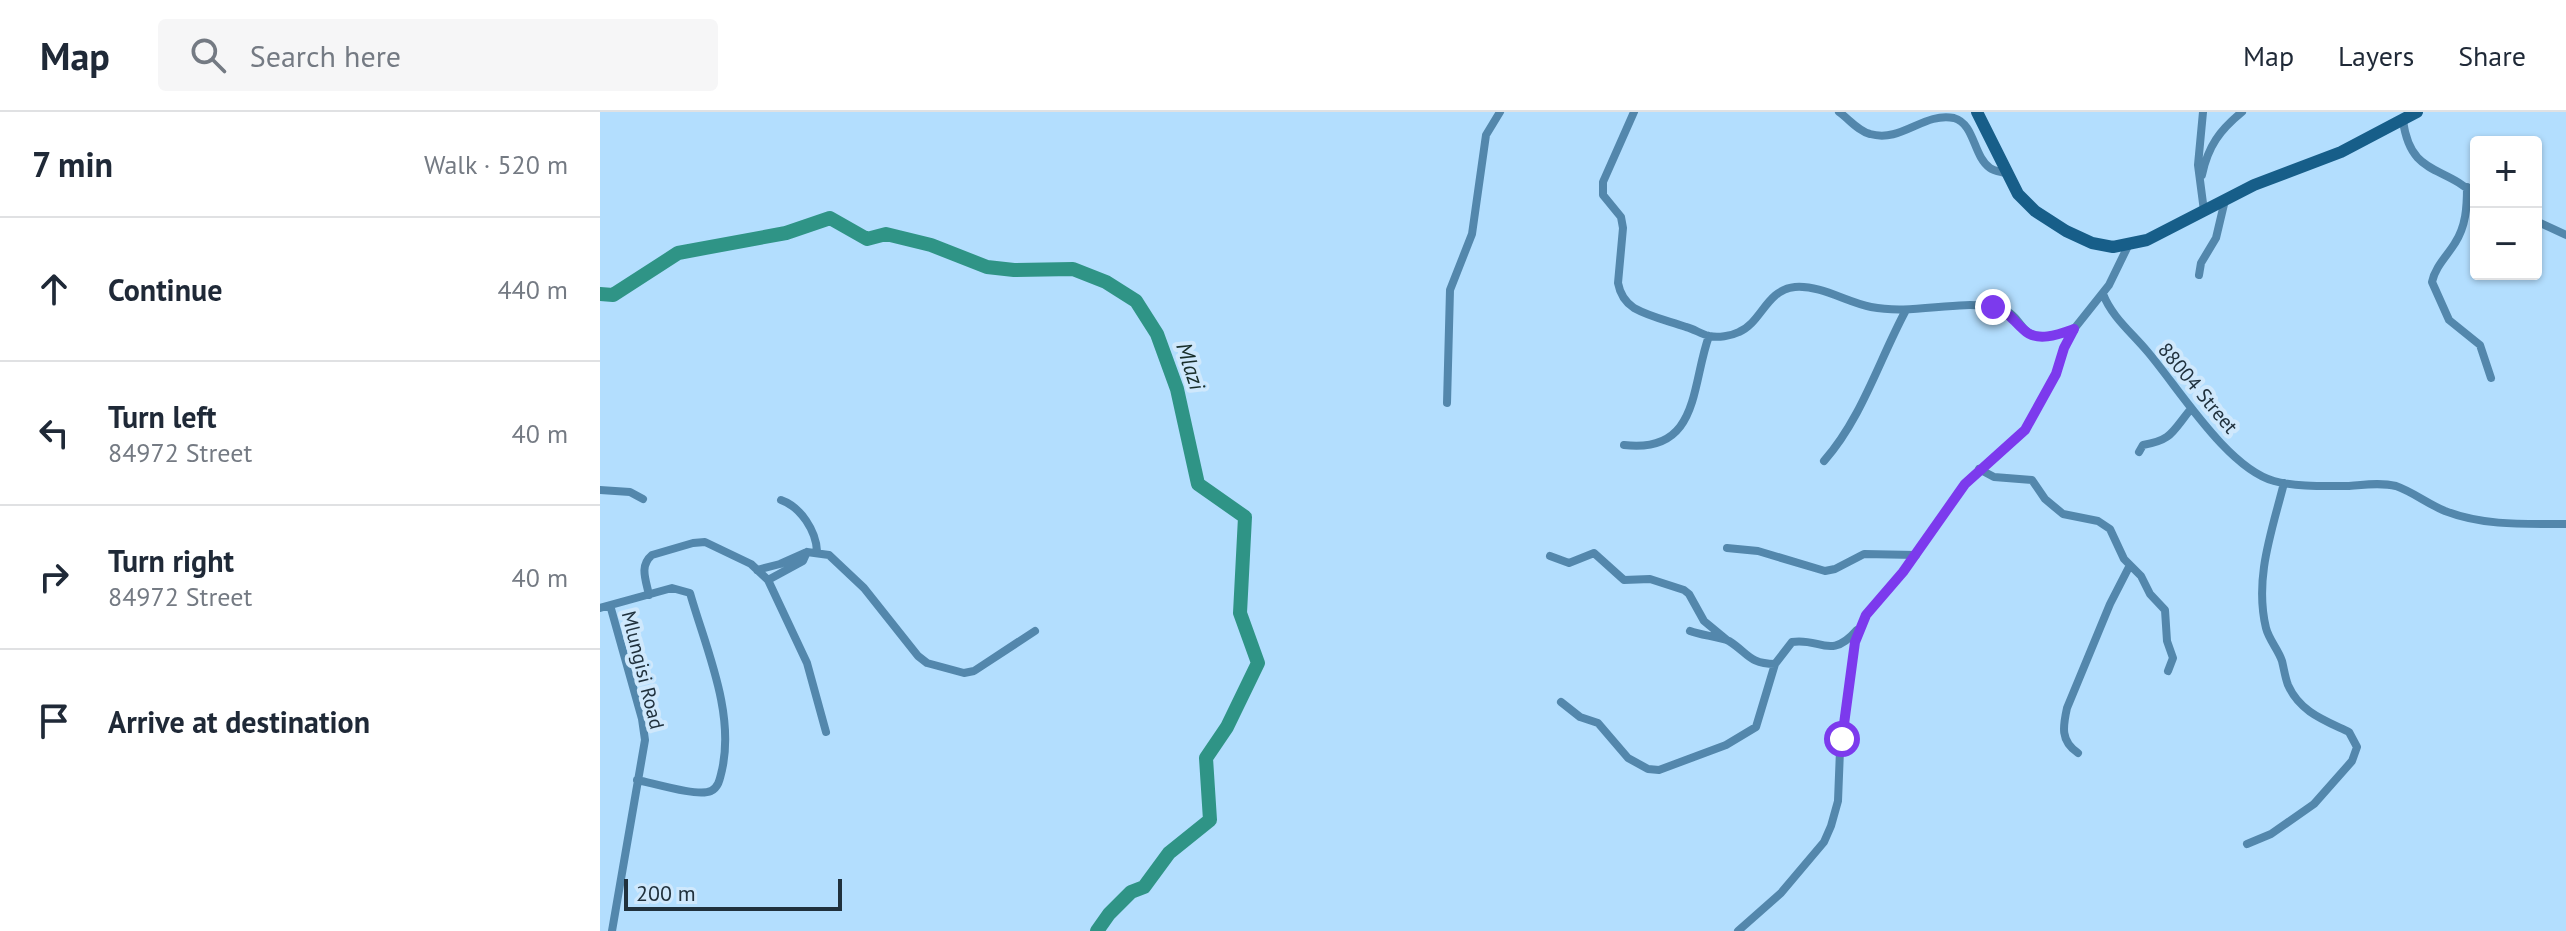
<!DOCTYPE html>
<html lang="en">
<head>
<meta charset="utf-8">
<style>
	:root { --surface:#fff; --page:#f6f6f7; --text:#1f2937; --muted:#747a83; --line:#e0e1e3 }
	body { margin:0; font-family:"PT Sans",sans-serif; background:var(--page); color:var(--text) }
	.controls { position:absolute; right:24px; top:24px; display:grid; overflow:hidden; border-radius:8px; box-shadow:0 2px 6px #0004 }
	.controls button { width:72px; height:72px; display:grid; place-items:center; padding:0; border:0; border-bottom:2px solid var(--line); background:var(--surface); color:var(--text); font:40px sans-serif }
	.scale { position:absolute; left:24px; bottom:20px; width:218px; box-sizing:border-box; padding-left:8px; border:4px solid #20313d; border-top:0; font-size:22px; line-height:28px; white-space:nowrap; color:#20313d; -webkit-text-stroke:6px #cfe8fc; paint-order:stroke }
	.stop { position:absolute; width:24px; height:24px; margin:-18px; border:6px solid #7c3aed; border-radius:50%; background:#fff }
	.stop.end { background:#7c3aed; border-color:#fff; box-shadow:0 2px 8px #0008 }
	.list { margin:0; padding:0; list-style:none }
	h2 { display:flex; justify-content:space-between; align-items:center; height:104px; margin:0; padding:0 32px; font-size:34px }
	h2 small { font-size:26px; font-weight:400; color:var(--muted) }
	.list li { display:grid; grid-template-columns:52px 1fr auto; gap:24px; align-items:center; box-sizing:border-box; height:144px; padding:0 32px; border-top:2px solid var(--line) }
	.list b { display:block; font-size:30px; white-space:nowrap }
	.list p { margin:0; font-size:26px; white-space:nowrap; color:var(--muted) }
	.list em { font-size:26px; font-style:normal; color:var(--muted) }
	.icon { flex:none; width:44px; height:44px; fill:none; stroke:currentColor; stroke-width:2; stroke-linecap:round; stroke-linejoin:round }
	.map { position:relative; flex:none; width:1966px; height:819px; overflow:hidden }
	header { display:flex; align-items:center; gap:48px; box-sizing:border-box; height:112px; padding:0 40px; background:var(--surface); border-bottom:2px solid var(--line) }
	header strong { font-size:38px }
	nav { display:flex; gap:44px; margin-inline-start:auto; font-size:28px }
	.search { width:560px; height:72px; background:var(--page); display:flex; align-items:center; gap:20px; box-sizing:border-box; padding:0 28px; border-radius:8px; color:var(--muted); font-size:30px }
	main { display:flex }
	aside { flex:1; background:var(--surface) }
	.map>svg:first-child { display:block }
</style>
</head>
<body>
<header>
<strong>Map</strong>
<div class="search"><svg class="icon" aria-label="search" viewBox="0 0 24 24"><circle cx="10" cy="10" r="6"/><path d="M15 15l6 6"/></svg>Search here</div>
<nav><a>Map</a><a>Layers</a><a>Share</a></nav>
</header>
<main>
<aside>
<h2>7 min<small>Walk · 520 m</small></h2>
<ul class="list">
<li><svg class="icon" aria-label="ahead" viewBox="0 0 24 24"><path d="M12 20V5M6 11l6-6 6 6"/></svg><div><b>Continue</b></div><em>440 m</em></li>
<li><svg class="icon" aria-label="left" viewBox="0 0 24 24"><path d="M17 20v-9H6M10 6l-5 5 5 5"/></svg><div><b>Turn left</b><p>84972 Street</p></div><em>40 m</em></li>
<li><svg class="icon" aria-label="right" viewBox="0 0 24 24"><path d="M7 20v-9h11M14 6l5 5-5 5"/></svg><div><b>Turn right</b><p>84972 Street</p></div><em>40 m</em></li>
<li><svg class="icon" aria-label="arrive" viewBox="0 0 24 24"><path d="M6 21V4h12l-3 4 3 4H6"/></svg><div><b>Arrive at destination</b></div></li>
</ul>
</aside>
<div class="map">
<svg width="1966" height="819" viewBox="0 0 1966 819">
	<rect width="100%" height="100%" fill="#b3defe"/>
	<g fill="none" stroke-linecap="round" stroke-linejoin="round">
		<path stroke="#2f9486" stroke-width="14" d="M0,182L13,183L78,141L186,121L230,106L267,127L286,122L331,133L387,155L414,158L473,157L506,170L536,189L557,222L577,277L598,372L645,405L640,501L658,551L627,615L606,646L610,708L569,741L544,775L531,780L509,802L497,819"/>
		<path stroke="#5387ac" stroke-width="8" d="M1034,0L1003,70V83L1021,105L1023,116L1018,171C1020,182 1025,190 1034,196C1050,205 1069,209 1086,215C1094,217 1101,222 1109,224C1118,226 1131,224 1139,220C1162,210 1166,178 1195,175C1221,173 1246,190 1271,195C1313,203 1355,188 1394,195C1432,201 1409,239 1474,218
			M1239,0C1249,7 1258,19 1270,22C1302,31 1323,0 1354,6C1375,12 1373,44 1390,56C1394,59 1402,60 1408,62
			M1603,0L1598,53L1604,99
			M1803,9C1811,65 1843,52 1876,84
			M1602,63C1608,34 1620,18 1642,0
			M1867,75C1867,95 1866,114 1855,131C1847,144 1835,155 1832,170L1849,208L1880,233L1891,266
			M1936,109L1966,123
			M1599,163L1601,151L1616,126L1625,88
			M1503,182C1512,205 1531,220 1547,239C1578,275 1627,356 1674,369C1696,375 1724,374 1747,374C1763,373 1780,370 1796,374C1813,380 1828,392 1845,399C1884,414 1925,412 1966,412
			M847,291L850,178L872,122L886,23L900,0
			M1024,333C1100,342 1091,273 1109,224
			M1539,340L1543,333C1572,328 1572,320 1590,298
			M1224,349C1262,306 1279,248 1306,198
			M1379,357L1394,365L1432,368L1445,387L1463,402L1498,409L1510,417L1524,447L1541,464L1550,482L1565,498L1567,529L1573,546L1568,559
			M0,378L30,380L43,387
			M181,388C201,395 216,419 217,439
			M1127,436L1158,439L1225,459L1235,457L1264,442L1316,443
			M950,444L969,451L994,441L1024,468L1050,467L1084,478L1089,482L1104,509L1127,528
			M157,458L180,452L207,440L229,443L264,476L318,544L327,551L364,561L374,559L435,519
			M168,468L203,449L207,440
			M49,483C46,468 39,454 52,443L93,431L105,430L151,452L168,468L207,551L226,620
			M10,493L42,607L45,628L12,819
			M0,496L72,476L90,481C106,537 135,600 122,658C120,666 119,675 111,679C97,685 53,671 37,668
			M1090,519C1100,523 1120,525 1129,529C1148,541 1149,552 1175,552L1192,530C1220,525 1230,549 1257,518
			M961,590L980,605L998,611L1028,646L1048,657L1059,658L1126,633L1156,615L1175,552
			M1478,641C1460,629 1463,614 1467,596L1510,492L1530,453
			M1647,732L1671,722L1714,692L1752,649L1757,635L1749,620C1724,608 1700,600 1688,573C1685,565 1684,557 1682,549C1678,537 1669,528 1666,516C1654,466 1672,419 1684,371
			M1138,819L1181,781L1224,730L1231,714L1238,689L1240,638L1255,530L1266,503L1303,460L1365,372L1425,318L1456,262L1464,236L1474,217L1509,173L1528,134"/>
		<path stroke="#175e89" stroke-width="12" d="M1377,0L1418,82L1435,99L1466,119L1492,131L1513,135L1547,128L1654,73L1741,40L1817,0"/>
	</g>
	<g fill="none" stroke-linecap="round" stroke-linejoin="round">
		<path stroke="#7c3aed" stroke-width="10" d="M1242,627L1255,530L1266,503L1303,460L1365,372L1425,318L1456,262L1464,236L1474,217C1460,222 1437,231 1424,218C1411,207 1411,201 1393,195"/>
	</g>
	<g text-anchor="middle" stroke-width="8" stroke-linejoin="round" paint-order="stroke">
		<g font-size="20" fill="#20313d" stroke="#cfe8fc">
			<text transform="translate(1598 276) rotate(50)" y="7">88004 Street</text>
			<text transform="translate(43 558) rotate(76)" y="7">Mlungisi Road</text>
		</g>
		<g font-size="22" font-style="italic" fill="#182e2a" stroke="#cfe8fc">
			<text transform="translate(591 254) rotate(72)" y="8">Mlazi</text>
		</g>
	</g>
</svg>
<div class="controls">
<button>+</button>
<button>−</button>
</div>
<div class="scale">200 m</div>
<div class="stop" style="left:1242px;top:627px"></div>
<div class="stop end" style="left:1393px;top:195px"></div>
</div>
</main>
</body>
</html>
